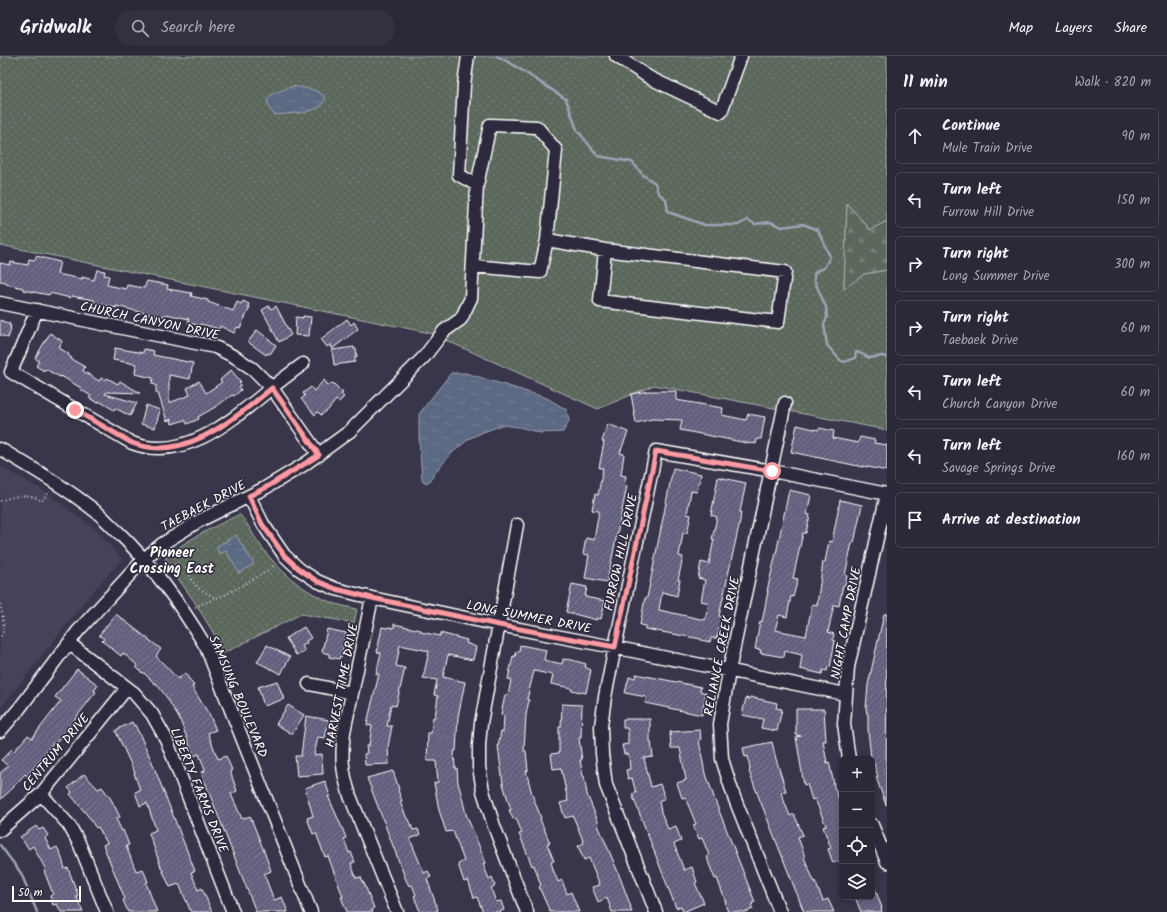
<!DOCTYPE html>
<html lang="en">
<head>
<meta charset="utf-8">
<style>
	:root { --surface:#2b2838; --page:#333040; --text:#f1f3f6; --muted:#a6a6ae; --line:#474453 }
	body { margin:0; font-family:Kalam,sans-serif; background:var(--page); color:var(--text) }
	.controls { position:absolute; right:12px; bottom:12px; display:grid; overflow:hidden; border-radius:6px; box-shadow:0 2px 6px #0003 }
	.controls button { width:36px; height:36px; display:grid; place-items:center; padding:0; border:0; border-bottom:1px solid var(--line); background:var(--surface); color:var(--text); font:20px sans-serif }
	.scale { position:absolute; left:12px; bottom:10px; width:69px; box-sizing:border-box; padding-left:4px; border:2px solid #fff; border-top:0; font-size:11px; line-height:14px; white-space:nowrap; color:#fff; -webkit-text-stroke:3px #2f2a3d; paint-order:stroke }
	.stop { position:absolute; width:12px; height:12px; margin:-9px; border:3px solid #ff9aa2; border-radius:50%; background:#fff }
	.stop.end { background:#ff9aa2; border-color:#fff; box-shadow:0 1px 4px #0008 }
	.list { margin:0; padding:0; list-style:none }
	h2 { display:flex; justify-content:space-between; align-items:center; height:52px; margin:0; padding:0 16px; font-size:17px }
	h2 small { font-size:13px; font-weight:400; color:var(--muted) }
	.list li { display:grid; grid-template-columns:26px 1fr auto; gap:12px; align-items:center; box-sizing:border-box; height:56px; margin:0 8px 8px; padding:0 8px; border:1px solid var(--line); border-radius:6px }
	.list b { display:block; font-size:15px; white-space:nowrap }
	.list p { margin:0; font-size:13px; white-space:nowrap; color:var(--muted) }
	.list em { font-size:13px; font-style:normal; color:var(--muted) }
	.icon { flex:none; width:22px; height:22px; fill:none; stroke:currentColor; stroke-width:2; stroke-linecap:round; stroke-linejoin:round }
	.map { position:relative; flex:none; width:887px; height:856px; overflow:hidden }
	header { display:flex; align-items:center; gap:24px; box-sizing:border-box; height:56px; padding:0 20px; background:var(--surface); border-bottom:1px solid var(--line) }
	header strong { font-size:19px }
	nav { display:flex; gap:22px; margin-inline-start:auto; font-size:14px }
	.search { width:280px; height:36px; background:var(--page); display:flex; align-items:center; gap:10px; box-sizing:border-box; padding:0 14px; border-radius:22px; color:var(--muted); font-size:15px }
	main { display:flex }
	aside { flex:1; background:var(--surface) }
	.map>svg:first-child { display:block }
</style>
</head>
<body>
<header>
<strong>Gridwalk</strong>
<div class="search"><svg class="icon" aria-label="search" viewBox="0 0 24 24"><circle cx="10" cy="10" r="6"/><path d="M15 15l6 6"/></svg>Search here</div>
<nav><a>Map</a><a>Layers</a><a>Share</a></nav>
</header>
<main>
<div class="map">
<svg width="887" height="856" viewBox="0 0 887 856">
	<defs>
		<pattern id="grass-dots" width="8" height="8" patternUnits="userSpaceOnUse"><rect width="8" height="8" fill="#5b675c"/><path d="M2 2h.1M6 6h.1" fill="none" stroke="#747e74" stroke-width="1.8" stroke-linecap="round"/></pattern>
		<pattern id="forest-firs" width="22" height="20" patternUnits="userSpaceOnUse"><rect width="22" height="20" fill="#5b675c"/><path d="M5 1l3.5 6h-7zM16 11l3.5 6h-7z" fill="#747e74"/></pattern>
		<pattern id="water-ripples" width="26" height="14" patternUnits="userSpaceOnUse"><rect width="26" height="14" fill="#5b6983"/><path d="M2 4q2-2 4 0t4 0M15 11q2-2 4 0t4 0" fill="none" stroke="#748096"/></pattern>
		<pattern id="building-hatch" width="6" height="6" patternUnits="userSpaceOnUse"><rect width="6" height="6" fill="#63607e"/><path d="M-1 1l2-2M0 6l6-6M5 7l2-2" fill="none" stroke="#7a7891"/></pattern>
	</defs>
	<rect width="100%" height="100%" fill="#39354a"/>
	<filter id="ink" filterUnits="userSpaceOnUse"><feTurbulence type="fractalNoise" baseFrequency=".025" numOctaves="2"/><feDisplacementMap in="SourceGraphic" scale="8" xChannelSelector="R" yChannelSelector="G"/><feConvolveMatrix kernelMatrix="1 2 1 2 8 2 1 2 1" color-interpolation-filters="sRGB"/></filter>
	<g filter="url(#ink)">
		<path fill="#46425a" d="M0,410L44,435L98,475L122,503L89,540L0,653Z"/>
		<path fill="url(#grass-dots)" stroke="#adb3ae" d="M0,0H887V165L871,174L847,148L844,232L864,218L887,214V374L654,329L598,353L430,277L0,189Z
			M238,459H240C249,468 253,480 261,490C279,515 301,534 330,546C338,549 348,551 357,553L354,567L301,558L222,598L220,588L194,545L167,507L165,503C177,488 220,468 238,459Z"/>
		<path fill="url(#forest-firs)" stroke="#adb3ae" d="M847,147L870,174L887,165V214L864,218L844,233Z"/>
		<path fill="url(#water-ripples)" stroke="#9da5b5" d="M293,30C305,33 319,32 326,43L320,51L307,56L275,59L270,54L267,45L272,38Z
			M451,317H466L547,342L567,354L569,365L563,376L540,377L519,371L502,369L486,375L470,382L452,397L437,414L430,425L426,427L422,424L419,381V358Z
			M236,479L254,508L239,517L226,495L220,498L216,491Z"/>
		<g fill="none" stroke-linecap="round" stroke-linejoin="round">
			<path stroke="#9da5b5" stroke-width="2.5" d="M497,0L512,8L566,43L577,74L598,100L632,106L643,119L655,127L658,137L666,143L668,156L705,169H738L748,164L755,168L770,166L782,171L803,168L818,174L830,201L824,212L818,214L814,218V224L826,251L827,262L824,268L827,289L840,304L844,306L855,302L856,296L860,297L869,302L882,300L887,301
				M0,789L21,817L37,856"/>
		</g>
		<path fill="url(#building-hatch)" stroke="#fff" d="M36,200L60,206L57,218L82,223V221L94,224L97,214L105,215L104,219L109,220L107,229L126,233L127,229L144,232L147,225L168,229L167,233L192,237L191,240L208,244V246L233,255L237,246L241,248L243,245L249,248L248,251H250L240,272L237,271L234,277L220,270L219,273L201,268L199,269L188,267L189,263L166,258L165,260L153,259L116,250V252L94,246V244L71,240L70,242L50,237L49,239L23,234V232L6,228V226L0,225V207L10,209L11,206L28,209L29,203L35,204Z
			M269,250L271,253L276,250L291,279L279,286L262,254Z
			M303,260L311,261L309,280L295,279L296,261L303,262Z
			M347,263L351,269L354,266L358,273L332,293L331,288L327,291L321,283Z
			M0,264L10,268L9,270H11L10,273H11L8,282L0,279Z
			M257,274L276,289L271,297L269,298L267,297L266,299L248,286Z
			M50,277L62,285L59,292L69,298L68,299L72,302L71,303L85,311L83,315L99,325L101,322L105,324L107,322L118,328L120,325L140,337L106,336L105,338L137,347L130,360L115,352L114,354L99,345L98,347L89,342L91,340L80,333L81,332L61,320L60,321L45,313L44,315L36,310L39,305L35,302Z
			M354,291V293H356L357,301H355V306L334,309L332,294Z
			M115,292L143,297L144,293L154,295L153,299L193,307L190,323L169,319V347L190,339L187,332L199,325L206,337L222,326L220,324L231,314L241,326L239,327L241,329L239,331L241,334L234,340L232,339L217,350L198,361L199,363L187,368L185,364L172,368L171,363L167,365L158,337H156V329L152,328L153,322L135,318L136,308L113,304Z
			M324,324L328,329L333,327L343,337L341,338L344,341L339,346L336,344L328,354L321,359L318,356L315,359L301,343L305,340L303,337L311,331L314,335Z
			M648,335H676V344L723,352L722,359L746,364L748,358L765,361L761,383H757L756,388L752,387V388L680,374L682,364L652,363L636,367L631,338Z
			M146,349L160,354L155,372L141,368Z
			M608,368L628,376L620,397L624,398L621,419L626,420L624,430H627L607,526L585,522L589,499L583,498L586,482L594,484L599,455L592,454L595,438L598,439L603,412H599L604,386L602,385Z
			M797,369L818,374L819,372L834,375L833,382L858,387L860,381L875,384L874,387L887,389V415L863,410V411L791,396Z
			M673,412L701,418L697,436L691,435L687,458L691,459L687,477H683L679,500L683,501L678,524H680L677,540L662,536L659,554L705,564L709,547L701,545L705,524L698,522L701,506L709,508L714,483H712L717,461L711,459L718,421L746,427L740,456H741L740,465L719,560L722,561L717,582H711L710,586L701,584V583L645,573V570L640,569L645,542H647Z
			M789,434L811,439L807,458L810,459L806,477H803L793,522L798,523L793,541L791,540L787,561L779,559L775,574L806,580L812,548L817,549L823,506H825L829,485L832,486L840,444L862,449L854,487H852L845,519L847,520L845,529H843L839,550L834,549L828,576L834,578L833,584L835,585L830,611L828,610L827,615L823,614L822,618L800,613L802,599L785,595L784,601L760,597L761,594L755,593L760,565L762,566L768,535H767L777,493Z
			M572,528L587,531L585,541L605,545L601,563L597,562V564L566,556Z
			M116,558L161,593L156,600L178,623L185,617L194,630L192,631L210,660L216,674L208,677L218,703L226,700L232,714L230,715L237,735L231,738L242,763L250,760L264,795L271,815L264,818L274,844L282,841L288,856H256L201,716L205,715V713L199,698L194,700L180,664L167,642L156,627L155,628L143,616L142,617L136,611L137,609L123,597L121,600L102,585L104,583L99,579Z
			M884,558H887L886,749L876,721H878L874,707H873L871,702L868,674V658H867L866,652L868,629Z
			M394,568L421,574V576L440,580V577L467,584L466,587L476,591L473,604L448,599L443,621L465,626L458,661L456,695H454L455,712H457L458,727L461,737L466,758L486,807L483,808L489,823L492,821L495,830L491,832L496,846L501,845L504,854L499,856H483L477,841L474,842L468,824L464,826L458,808L464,805L453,775L446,776L439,754L434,727L438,726L436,705H427L428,677H431L433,661H435L438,640L434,639L437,624L423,622L429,595L400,589L396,610L405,612L396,650L391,649L387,670H392L388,691L389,708L365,709L364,698L367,697L366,690H369L372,670L367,669L369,659L379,618H376L381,597L377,596L382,571L387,572L388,571L394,572Z
			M304,571L311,582L306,585L307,587L302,590L305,595L296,599L286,582Z
			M327,573L346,577L341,601L340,600L339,603L329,601V598L322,596Z
			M267,589L290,601L281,618L257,606Z
			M520,589L546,594L544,604L562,608L563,603L572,604L586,608L585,611L591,614L586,637L571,634V632L551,628L553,619L534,615L527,643L529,644L526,659L524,695H526L528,715H526L532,738L541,762L540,763L550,787L547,788L554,805L551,806L553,813L558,826L562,824L567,838L571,836L579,856H550L539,831L541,830L534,809L532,810L522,785L519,778L522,777L516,762L513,763L509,754H511L503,728L498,690L501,675L503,676L504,660L501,659L505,639L508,640L511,624L508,623L513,600L515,601L516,595L519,596Z
			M77,613L98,629L94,635L96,636L55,688L53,687L34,712L27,720L25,718L14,730V731L0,744V717L8,710L1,704L12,693L14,695L28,679L32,682L61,645L55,641Z
			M636,618L701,631L700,635L706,637L702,659L645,647L646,641L625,637L629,621L635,622Z
			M277,625L284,643L264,650L258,631Z
			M750,641L777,647L776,652L782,653L777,675L761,672L763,663L742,659L746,642L750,643Z
			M562,648L582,649L581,682H579L582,704H580L583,720H584L587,738L599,768L598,769L618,816L631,851H630L632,856H612L607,842L598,846L592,831L600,829L589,802L584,804L578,790L584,787L573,760L565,762L560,747L568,745L561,712L553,713L551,698L559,697V671H561Z
			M288,649L304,659L292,678L276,668Z
			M796,653H824L826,685H823L827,707L829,706L834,728H833L842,751V804L833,807L828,793L831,792L823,771L826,770L815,743L812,744L807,728L804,729L796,681L801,680L796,679Z
			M306,660L329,664L325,682L318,681L314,699L322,698L323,718L297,720L295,700H301Z
			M623,663H650V686H651L653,701L644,702L651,731L660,728L665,742L659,745L661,756L668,773L676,770L681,785L674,788L684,814L692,811L697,826L695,827L704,847L683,856L681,850L676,852L632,738L636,737L632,722L628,723L626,714L630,713L629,700H628L627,698H624L622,689L628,688V675L627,672H623Z
			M132,666L134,670L135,669L140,679L152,706L195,815L191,816L198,834L202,832L212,856H191L179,828L170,831L161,811L149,777L156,774L147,747L140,750L135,736L140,734L134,717H135L116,676V674Z
			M700,674L701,684H699L705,718H706L716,747L755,846L752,847L753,848L751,849L753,853L746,856H728L725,848L726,847L717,822L715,823L709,808L707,800L709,799L702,782L699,783L693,769L696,768L685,741L682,742L677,727L686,724L680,692H671L670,676Z
			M772,686L776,703L786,735L781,737L790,760L794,758L803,779L798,781L805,801H804L814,825H815L823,845L828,843L834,856H804L752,724L749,715L750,714L748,700L745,701L743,692Z
			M393,715L399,733L398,734L402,745L400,746L407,763H409L413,774L418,773L420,779L410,783L424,817L428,815L431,821L427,823L438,854L434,856H421L419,853L414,840L416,839L412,829L409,830L406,824L367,722Z
			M84,718L98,733L102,731L111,743L120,761L116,763L122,775L123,774L129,789L126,790L136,815L143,813L148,826L146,827L157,856H128L123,844L125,843L103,789L107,787L98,771L96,772L91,765H92L70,738L72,736L68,732Z
			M325,725L330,740H328L343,774L346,782L344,783L349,797L351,796L355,806L351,807L356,822L361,821L363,827H364L374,852L372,853L373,856H347L341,841H343L328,800L325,801L316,777L313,778L307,762L313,760L305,732Z
			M36,770L39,774L43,772L48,779L45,782L51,794L57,791L61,799L65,813L68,812L78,839L76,840L83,856H61L57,848L53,849L50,840L53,838L44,815L46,814L33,790L29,793L20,781Z
			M873,827L882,852H881L882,856H861L855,841H872Z"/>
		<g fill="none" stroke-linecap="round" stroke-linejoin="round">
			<defs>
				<path id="minor" d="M616,0L650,22L721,56L741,0
					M547,184L605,194L785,216L778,266L600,245L605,194
					M473,210L540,216L547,184L556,94L537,71L490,69L477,129
					M0,247L215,291L235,301L253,313L272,332L319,399
					M37,254L11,316L132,387C184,407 232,364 269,334C280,325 292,316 303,308
					M0,393C34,413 68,433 99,458C106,464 112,471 119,477C154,511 181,549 206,591L311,856
					M249,440L263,468L284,499L299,513L317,525L336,533L372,542L499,569L603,589L845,638
					M517,469L481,667L479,689V711L483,735L494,770L527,856
					M372,542L344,676C341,702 342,715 350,740L397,856
					M70,588L134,637L152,658L166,683L233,856
					M309,628L352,637
					M0,675L19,653L78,575L144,503L162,488L199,465L265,432L305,408L350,375L424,301L444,275L461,263L471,242L477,129L459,119L464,29L468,0
					M849,703L844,668L848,611L887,438
					M41,738L69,769L79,787L107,856
					M872,769L887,806
					M0,774L41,738L127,632
					M656,856L606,729L602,698L601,670L605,641L615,591L656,395L772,415L887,438
					M780,856L734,741L722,703L720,668L729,615L785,347"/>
			</defs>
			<use href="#minor" stroke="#fff" stroke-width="15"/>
			<path stroke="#fff" stroke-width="1.5" stroke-dasharray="1 3" stroke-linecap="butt" d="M0,445C14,440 29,437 42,445L49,436
				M167,512C175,506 182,508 189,515
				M192,513L189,515C190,529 204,536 216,542
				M0,548C2,560 7,571 0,582
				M195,551L221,540L225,539L271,513L275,508"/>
			<use href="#minor" stroke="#2f2a3d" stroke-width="12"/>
		</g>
	</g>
	<g fill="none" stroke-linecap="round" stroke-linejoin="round" filter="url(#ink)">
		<path stroke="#ff9aa2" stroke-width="5" d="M75,354L132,387C184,407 235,362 272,332L319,399L265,432L249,440L262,468L284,499L299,513L317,525L336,533L372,542L499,569L615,591L656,395L772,415"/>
	</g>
	<g text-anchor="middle" stroke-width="3" stroke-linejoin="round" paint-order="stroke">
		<g font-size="13" fill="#fff" stroke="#2f2a3d">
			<text transform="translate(150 264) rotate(12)" y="5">CHURCH CANYON DRIVE</text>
			<text transform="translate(203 449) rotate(-28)" y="5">TAEBAEK DRIVE</text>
			<text transform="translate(620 496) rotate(-78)" y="5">FURROW HILL DRIVE</text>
			<text transform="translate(529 560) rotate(11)" y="5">LONG SUMMER DRIVE</text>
			<text transform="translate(845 567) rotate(-79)" y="5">NIGHT CAMP DRIVE</text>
			<text transform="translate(721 590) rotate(-79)" y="5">RELIANCE CREEK DRIVE</text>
			<text transform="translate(341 629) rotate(-79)" y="5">HARVEST TIME DRIVE</text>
			<text transform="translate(239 640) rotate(67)" y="5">SAMSUNG BOULEVARD</text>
			<text transform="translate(55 696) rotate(-50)" y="5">CENTRUM DRIVE</text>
			<text transform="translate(200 734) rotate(68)" y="5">LIBERTY FARMS DRIVE</text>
		</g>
		<g font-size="14" font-weight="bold" fill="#fff" stroke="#2f2a3d">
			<text x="172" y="501">Pioneer<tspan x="172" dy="16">Crossing East</tspan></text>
		</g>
	</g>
</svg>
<div class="controls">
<button>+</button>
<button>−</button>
<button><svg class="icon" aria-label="locate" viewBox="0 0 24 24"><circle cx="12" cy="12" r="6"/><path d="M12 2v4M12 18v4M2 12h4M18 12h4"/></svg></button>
<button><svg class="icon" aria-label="layers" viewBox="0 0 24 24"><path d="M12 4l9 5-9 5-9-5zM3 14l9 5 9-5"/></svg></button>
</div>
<div class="scale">50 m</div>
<div class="stop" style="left:772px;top:415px"></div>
<div class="stop end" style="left:75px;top:354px"></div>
</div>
<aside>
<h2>11 min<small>Walk · 820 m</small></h2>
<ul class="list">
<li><svg class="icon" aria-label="ahead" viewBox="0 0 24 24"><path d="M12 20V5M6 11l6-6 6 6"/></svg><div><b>Continue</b><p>Mule Train Drive</p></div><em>90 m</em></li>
<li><svg class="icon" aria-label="left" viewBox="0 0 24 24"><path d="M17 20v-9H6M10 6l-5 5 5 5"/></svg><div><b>Turn left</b><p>Furrow Hill Drive</p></div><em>150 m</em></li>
<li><svg class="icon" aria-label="right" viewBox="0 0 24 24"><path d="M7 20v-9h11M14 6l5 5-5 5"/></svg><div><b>Turn right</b><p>Long Summer Drive</p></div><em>300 m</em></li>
<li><svg class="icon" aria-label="right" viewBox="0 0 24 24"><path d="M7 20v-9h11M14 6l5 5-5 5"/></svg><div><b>Turn right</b><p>Taebaek Drive</p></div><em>60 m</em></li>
<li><svg class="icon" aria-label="left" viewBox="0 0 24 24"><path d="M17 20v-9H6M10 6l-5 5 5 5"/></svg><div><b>Turn left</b><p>Church Canyon Drive</p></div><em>60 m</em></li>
<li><svg class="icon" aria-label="left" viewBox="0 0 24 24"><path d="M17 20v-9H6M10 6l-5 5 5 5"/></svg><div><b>Turn left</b><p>Savage Springs Drive</p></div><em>160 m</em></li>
<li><svg class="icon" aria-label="arrive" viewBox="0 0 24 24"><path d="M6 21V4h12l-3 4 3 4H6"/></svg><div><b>Arrive at destination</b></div></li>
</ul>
</aside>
</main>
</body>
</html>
